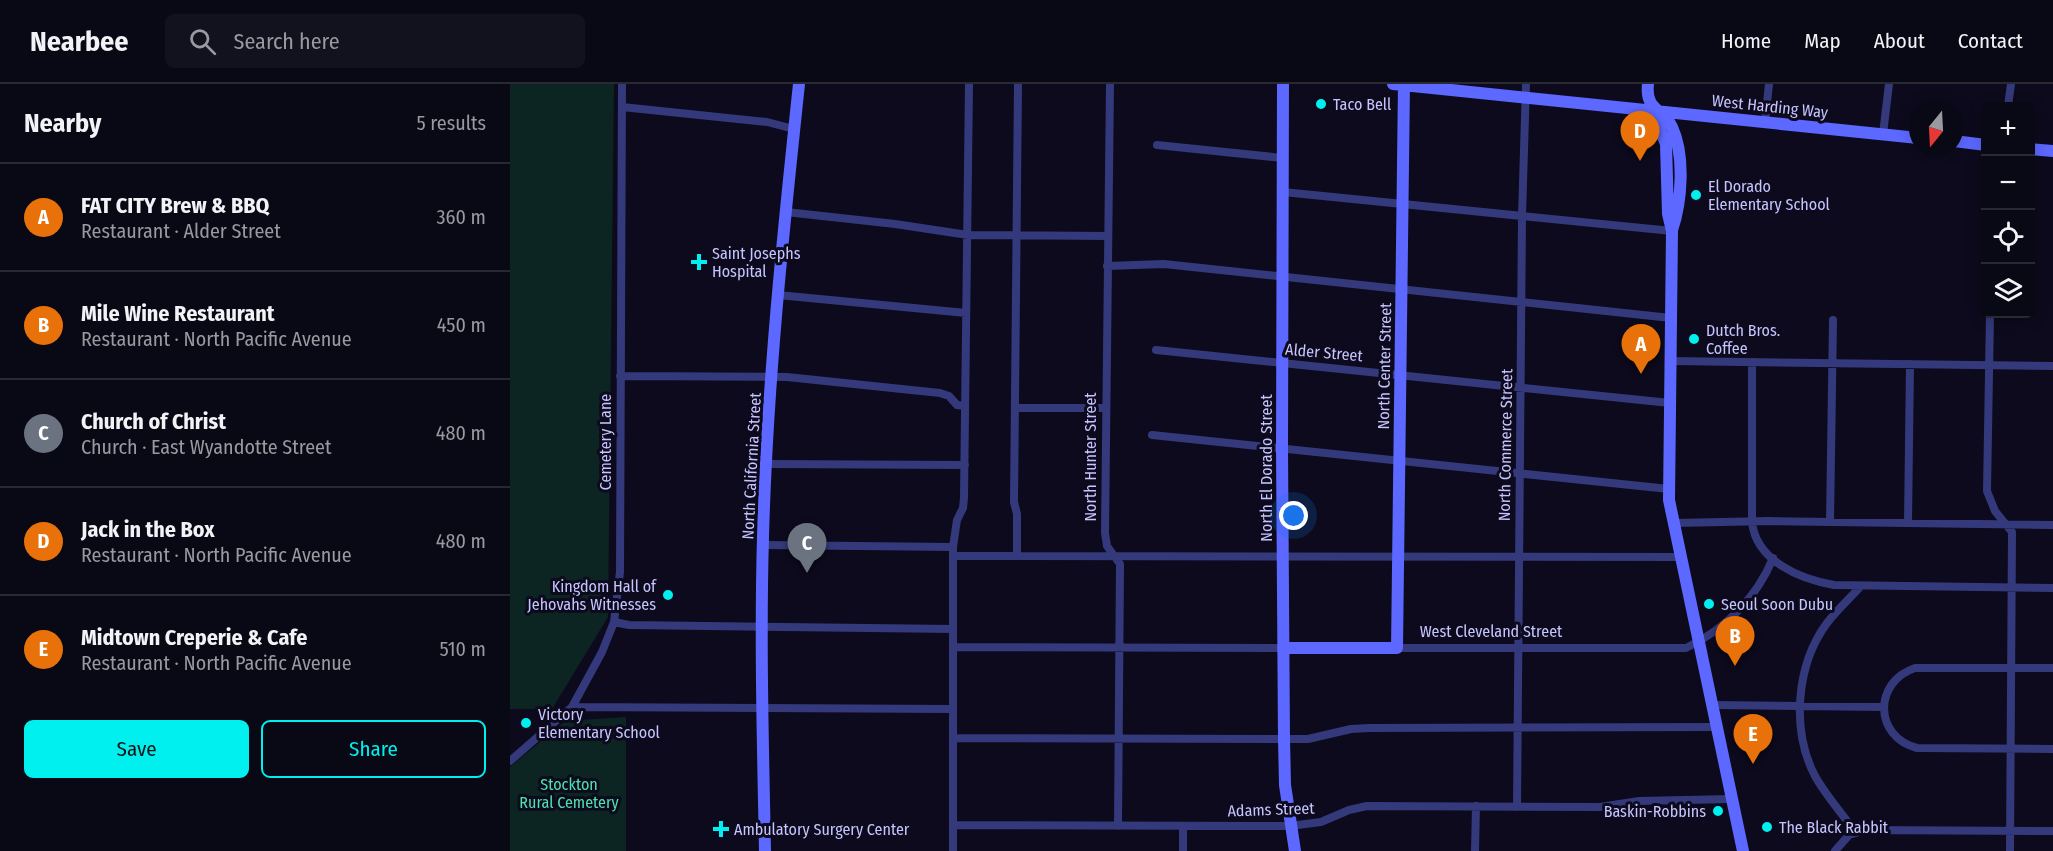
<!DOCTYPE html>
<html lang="en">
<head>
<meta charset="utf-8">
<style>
	:root { --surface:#090815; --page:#12111e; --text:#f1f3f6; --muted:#999aa0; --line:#292934; --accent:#00f0ef }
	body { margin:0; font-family:"Fira Sans Condensed",sans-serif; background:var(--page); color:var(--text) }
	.controls { position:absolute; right:18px; top:18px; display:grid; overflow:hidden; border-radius:9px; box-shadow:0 3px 15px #0003 }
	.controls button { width:54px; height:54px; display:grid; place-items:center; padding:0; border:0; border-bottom:2px solid var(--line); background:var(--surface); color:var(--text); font:30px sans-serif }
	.compass { position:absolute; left:1399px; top:18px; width:54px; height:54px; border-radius:50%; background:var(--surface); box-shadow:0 3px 15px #0003; rotate:198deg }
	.you { position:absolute; left:784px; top:432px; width:21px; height:21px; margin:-15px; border:4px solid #fff; border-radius:50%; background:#1a73e8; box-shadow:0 0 0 9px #1a73e833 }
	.badge { display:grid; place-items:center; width:39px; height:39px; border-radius:50%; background:var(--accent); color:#fff; font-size:20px; font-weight:700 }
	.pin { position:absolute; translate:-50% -50px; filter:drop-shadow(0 2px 3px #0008) }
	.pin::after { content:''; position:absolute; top:32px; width:21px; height:18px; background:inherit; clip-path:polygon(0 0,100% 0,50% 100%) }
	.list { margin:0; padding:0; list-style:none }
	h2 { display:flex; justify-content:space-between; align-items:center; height:78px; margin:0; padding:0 24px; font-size:26px }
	h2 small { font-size:20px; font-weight:400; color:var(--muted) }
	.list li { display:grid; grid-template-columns:39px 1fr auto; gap:18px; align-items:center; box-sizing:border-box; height:108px; padding:0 24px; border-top:2px solid var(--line) }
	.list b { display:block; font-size:22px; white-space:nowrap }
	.list p { margin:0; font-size:20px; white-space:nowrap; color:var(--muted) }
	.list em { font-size:20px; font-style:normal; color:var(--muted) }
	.actions { display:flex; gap:12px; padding:18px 24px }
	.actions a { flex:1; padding:14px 0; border:2px solid var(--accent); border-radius:9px; text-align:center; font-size:21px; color:var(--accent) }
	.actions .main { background:var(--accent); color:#111 }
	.icon { flex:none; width:33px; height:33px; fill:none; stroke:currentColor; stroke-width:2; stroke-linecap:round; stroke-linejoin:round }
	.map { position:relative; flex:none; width:1543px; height:767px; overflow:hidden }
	header { display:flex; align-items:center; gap:36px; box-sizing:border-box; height:84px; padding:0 30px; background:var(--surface); border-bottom:2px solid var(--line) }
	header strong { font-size:28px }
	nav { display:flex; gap:33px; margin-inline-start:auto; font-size:21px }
	.search { width:420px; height:54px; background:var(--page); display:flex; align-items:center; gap:15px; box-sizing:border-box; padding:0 21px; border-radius:9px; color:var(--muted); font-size:22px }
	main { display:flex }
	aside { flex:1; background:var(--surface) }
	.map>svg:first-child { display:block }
</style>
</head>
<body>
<header>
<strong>Nearbee</strong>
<div class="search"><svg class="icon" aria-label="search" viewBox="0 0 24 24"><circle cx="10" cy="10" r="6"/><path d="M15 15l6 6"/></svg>Search here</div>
<nav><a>Home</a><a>Map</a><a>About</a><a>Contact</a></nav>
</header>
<main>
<aside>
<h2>Nearby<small>5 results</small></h2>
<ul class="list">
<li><span class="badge" style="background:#e8710a">A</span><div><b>FAT CITY Brew &amp; BBQ</b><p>Restaurant · Alder Street</p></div><em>360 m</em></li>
<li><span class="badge" style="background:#e8710a">B</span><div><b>Mile Wine Restaurant</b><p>Restaurant · North Pacific Avenue</p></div><em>450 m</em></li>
<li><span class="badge" style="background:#6b7280">C</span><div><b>Church of Christ</b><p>Church · East Wyandotte Street</p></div><em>480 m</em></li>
<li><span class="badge" style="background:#e8710a">D</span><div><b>Jack in the Box</b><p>Restaurant · North Pacific Avenue</p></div><em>480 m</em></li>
<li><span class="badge" style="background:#e8710a">E</span><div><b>Midtown Creperie &amp; Cafe</b><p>Restaurant · North Pacific Avenue</p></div><em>510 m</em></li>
</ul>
<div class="actions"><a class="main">Save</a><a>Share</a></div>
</aside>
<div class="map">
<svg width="1543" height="767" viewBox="0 0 1543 767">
	<rect width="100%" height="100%" fill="#0c0a1c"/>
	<path fill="#0d2522" d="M0,0H104L98,533L42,625H0Z
		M116,633V767H0V683L55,637Z"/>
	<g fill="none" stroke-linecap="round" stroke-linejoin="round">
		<path stroke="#34397c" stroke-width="8" d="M600,0L595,449L597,462L610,480L608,742
			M1498,22L1501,0
			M112,23L257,38L284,45
			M1255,38L1259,0
			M1373,50L1379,0
			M647,61L773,74
			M773,108L1162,147
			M276,128L385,140L458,151L598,152
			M597,182L654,180L1161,234
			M268,211L456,229
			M1480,230L1477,407L1485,427L1502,448L1500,767
			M646,266L1160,319
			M1161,277L1543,282
			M1242,278V438C1246,477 1290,495 1324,501L1543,504
			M110,292L277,293L430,309L439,312L447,321L455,322
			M505,324H596
			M642,351L1159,405
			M257,380L455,381
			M1320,438L1323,236
			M1164,439L1259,437L1543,441
			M1398,439L1400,280
			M253,461L443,463
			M443,472L1171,473
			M507,472V430L504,418L508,0
			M104,538L119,541L443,545
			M443,563L773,564
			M887,564H1176C1214,546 1247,514 1263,474
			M1543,584H1405C1363,598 1364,653 1407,664L1543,665
			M1203,621L1373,623
			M62,623L443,625
			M443,654L798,655L841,645L860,644L1207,643
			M0,677L62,623L92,568L104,538L110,488L112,0
			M1007,723L1012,132L1016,0
			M443,741L780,742L811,738L839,726L857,722L1090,723L1129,717L1221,715
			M1345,748C1332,729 1316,712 1305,692C1281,646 1286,581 1317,539C1327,526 1340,514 1351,502
			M443,767V463L447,436L453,424L454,414L459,0
			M673,767V742
			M965,767L966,722
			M1325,767L1339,751L1356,746L1543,747"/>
		<path stroke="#5c68ff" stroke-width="12" d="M773,0L772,364L774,655L775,701L785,767
			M883,0L1408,54
			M1138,0C1135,27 1153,24 1162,43C1175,71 1172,117 1162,146
			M1147,27L1148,41L1156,60L1158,130L1162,147L1159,416L1233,767
			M1444,57L1476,61
			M1520,65L1543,67
			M773,564H887L894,0
			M255,767C253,663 250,558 253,453C257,302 273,150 289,0"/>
	</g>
	<g fill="#00f0ef" stroke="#0c0a1c" stroke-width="2">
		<circle cx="811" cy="20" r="6"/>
		<circle cx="1186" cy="111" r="6"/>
		<path d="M186 169h6v6h6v6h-6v6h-6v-6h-6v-6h6z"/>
		<circle cx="1184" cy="255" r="6"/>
		<circle cx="158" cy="511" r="6"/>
		<circle cx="1199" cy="520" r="6"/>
		<circle cx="16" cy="639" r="6"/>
		<circle cx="1208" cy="727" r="6"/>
		<circle cx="1257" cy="743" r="6"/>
		<path d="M208 736h6v6h6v6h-6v6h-6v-6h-6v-6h6z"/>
	</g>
	<g text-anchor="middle" stroke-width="6" stroke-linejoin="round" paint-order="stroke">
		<g font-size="16" fill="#c6c5ff" stroke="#0c0a1c" text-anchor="start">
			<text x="823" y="26">Taco Bell</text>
			<text x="1198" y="108">El Dorado<tspan x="1198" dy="18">Elementary School</tspan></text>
			<text x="202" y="175">Saint Josephs<tspan x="202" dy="18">Hospital</tspan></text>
			<text x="1196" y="252">Dutch Bros.<tspan x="1196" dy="18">Coffee</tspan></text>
			<text x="146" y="508" text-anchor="end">Kingdom Hall of<tspan x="146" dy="18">Jehovahs Witnesses</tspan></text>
			<text x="1211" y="526">Seoul Soon Dubu</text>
			<text x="28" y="636">Victory<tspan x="28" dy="18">Elementary School</tspan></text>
			<text x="1196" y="733" text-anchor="end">Baskin-Robbins</text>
			<text x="1269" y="749">The Black Rabbit</text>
			<text x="224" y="751">Ambulatory Surgery Center</text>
		</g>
		<g font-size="16" fill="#c6c5ff" stroke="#0c0a1c">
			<text transform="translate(1260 22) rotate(6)" y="6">West Harding Way</text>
			<text transform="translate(814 268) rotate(5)" y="6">Alder Street</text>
			<text transform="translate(874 282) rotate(-89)" y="6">North Center Street</text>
			<text transform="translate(95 358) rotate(-90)" y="6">Cemetery Lane</text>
			<text transform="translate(995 361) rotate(-89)" y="6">North Commerce Street</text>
			<text transform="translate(580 373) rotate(-90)" y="6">North Hunter Street</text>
			<text transform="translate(241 382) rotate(-87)" y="6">North California Street</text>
			<text transform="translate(756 384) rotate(-90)" y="6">North El Dorado Street</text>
			<text x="981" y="553">West Cleveland Street</text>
			<text transform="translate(761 725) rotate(-2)" y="6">Adams Street</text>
		</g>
		<g font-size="16" fill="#4fe1ad" stroke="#0c0a1c">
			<text x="59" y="706">Stockton<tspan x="59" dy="18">Rural Cemetery</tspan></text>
		</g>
	</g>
</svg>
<div class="controls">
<button>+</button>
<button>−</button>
<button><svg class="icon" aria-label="locate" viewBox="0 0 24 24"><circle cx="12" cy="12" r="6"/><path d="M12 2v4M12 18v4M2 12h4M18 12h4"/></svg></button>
<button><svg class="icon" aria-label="layers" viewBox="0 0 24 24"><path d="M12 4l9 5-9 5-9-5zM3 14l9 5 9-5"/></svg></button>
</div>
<svg class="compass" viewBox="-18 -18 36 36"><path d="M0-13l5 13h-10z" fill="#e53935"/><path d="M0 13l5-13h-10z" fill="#999aa0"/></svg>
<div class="you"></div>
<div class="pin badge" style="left:1131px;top:290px;background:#e8710a">A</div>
<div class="pin badge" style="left:1225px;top:582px;background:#e8710a">B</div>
<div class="pin badge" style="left:297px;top:489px;background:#6b7280">C</div>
<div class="pin badge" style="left:1130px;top:77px;background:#e8710a">D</div>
<div class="pin badge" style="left:1243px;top:680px;background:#e8710a">E</div>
</div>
</main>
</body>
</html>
